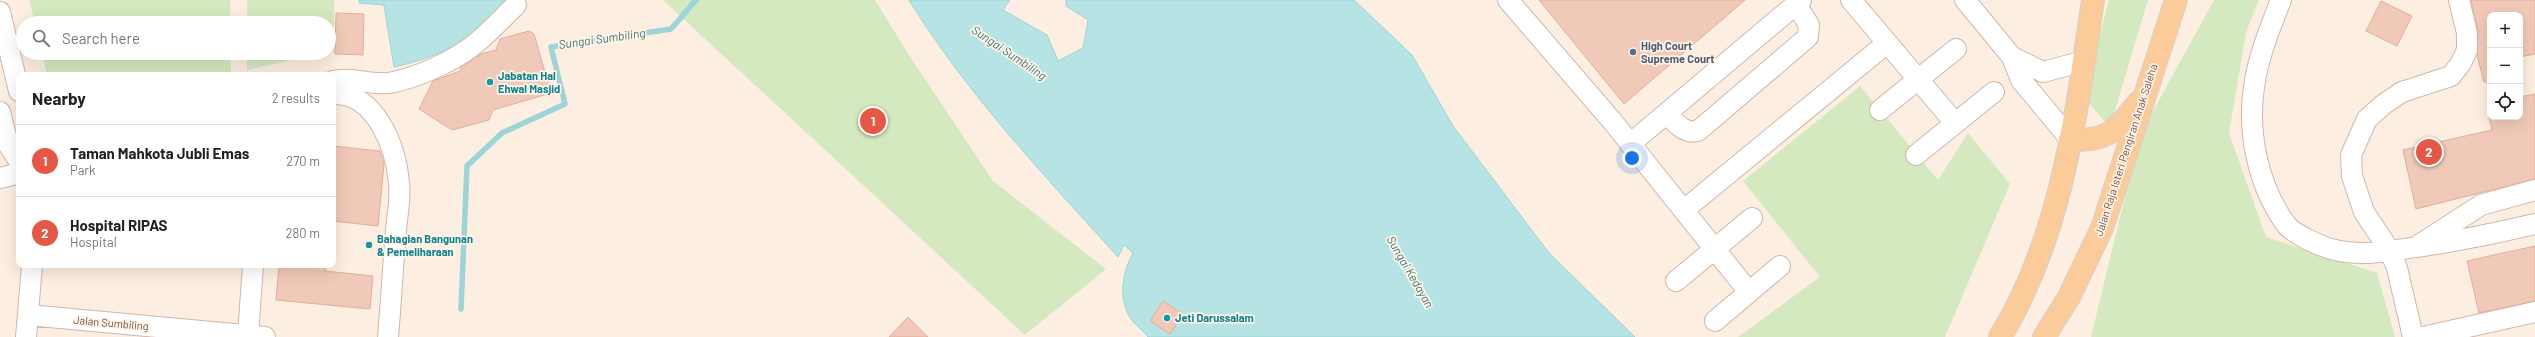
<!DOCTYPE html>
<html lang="en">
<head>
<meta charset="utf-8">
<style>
	:root { --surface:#fff; --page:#f2f2f2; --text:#222; --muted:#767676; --line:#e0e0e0; --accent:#e65745 }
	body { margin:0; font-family:Barlow,sans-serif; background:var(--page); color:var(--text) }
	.controls { position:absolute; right:12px; top:12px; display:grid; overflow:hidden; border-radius:8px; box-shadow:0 4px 16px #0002 }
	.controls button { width:36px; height:36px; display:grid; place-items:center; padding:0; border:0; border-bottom:1px solid var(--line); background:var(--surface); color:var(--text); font:20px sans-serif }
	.you { position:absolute; left:1632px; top:158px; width:14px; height:14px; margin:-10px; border:3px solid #fff; border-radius:50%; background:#1a73e8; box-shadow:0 0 0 6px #1a73e833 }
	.badge { display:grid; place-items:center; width:26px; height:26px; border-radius:50%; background:var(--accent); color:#fff; font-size:13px; font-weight:700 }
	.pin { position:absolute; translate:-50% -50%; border:2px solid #fff; box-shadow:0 1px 4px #0006 }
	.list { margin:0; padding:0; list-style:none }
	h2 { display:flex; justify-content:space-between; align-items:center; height:52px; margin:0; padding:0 16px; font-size:17px }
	h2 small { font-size:13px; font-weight:400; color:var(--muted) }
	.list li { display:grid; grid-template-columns:26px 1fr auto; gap:12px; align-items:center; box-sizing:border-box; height:72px; padding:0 16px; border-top:1px solid var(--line) }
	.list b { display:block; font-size:15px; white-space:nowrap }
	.list p { margin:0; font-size:13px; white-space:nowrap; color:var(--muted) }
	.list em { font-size:13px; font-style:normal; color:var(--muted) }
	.icon { flex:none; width:22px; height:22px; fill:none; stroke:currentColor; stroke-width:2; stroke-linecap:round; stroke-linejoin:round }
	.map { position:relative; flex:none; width:2535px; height:337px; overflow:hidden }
	.search { position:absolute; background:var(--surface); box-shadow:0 4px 16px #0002; left:16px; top:16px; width:320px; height:44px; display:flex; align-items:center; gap:10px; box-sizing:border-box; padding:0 14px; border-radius:22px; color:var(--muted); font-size:15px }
	.panel { position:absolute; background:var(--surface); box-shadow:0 4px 16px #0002; left:16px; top:72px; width:320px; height:196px; border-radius:8px }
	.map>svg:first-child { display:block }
</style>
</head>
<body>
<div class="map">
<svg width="2535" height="337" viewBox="0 0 2535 337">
	<rect width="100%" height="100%" fill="#fceee1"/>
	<path fill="#d5e9c0" d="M29,0H230V23H35Z
		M247,0H334V50L329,51V23H247Z
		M663,0H875L912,60L993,181L1106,269L1025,335Z
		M2109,0H2148L2110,127L2083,97Z
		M2214,0H2259L2246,32L2229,133L2266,237L2377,273L2395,337H2091L2140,135Z
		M42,53H230L231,73L47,75Z
		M247,53H322L247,70Z
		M1860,86L1938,180L1968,133L2010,184L1945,337H1738L1820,277L1743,181Z"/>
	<path fill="#b6e4e5" stroke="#9cd4d7" d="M359,0H512C476,37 444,56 394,67L384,5L359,3Z
		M909,0H1010L1003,10L1047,35L1058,61L1083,48L1088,20L1066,6V0H1354L1412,55L1453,126L1549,253L1635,337H1148C1142,330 1133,323 1129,316C1118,295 1123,272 1133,253L1124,245L1118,257C1044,175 967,94 909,0Z"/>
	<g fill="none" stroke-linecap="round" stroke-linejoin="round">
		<path stroke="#9cd4d7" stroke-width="5.5" d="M461,309L467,166L502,133L565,104L551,47L671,29L696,0"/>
	</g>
	<path fill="#f1c9b8" stroke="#e4ad99" d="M1539,0H1745L1624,104Z
		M2471,0H2535V54L2520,57V15H2490V82H2484L2477,55L2478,30Z
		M2381,1L2412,16L2397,46L2366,31Z
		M336,13L364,14L363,55L335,54Z
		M529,31L534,34L551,93L493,110L489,120L452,130L419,109L433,81L460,71L461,67L481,54L496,50L500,39Z
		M2535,94V179L2416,209L2403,150L2492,130L2489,117H2520V97Z
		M333,146L380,151L384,164L378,226L333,221Z
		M2535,246V301L2479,313L2467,261Z
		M279,265H326L325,271L373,276L370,309L276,300Z
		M1163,301L1183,314L1170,334L1150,321Z
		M908,317L928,337H889Z"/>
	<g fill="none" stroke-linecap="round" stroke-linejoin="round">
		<defs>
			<path id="minor" d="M1508,0L1613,122L1749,292
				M1851,0L1955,123
				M1965,0L2012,57L2021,80L2070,139
				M2281,0C2270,28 2258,57 2254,87C2247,132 2258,185 2285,223C2292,234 2322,247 2335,250C2360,256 2385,252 2410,248C2452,242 2493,234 2535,224
				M0,12L19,91
				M2012,57L2043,72L2084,61
				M333,81C353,76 373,87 394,82C417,77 444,65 464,52C483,40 500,20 516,5
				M333,94C376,92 396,148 399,183C401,198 397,216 396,231C393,266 391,302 388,337
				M1880,110L1956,49
				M0,112L8,144L19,161
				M1666,114C1676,123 1684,134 1698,131L1808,37L1809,25L1796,4
				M1630,144L1801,0
				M1916,155L1994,92
				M0,178L19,173
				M1684,210L1887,43
				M2419,245L2481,205L2535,190
				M1676,281L1752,218
				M28,315L265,337
				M1715,321L1780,266
				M248,335L253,265
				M26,337L32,265
				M2413,337L2397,268L2390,251L2364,212L2352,176L2351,155L2367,119L2384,104L2402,92L2451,76L2461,63L2467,50V33L2459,0
				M2423,337L2535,312"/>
			<path id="major" d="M2070,139C2107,143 2116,130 2138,103
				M2000,337C2062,236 2076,115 2093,0
				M2044,337L2069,297L2102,228L2176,0"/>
		</defs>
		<use href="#minor" stroke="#cfb7ab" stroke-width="22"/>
		<use href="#major" stroke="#d8cfcc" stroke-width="24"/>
		<use href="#minor" stroke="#fff" stroke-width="20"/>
		<use href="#major" stroke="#fbcb99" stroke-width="22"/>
	</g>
	<circle fill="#5c6f8a" stroke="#fff3e7" stroke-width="1.5" cx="1633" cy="52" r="4"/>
	<g fill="#0f9aa8" stroke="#fff3e7" stroke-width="1.5">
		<circle cx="490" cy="82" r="4"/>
		<circle cx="369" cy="245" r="4"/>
		<circle cx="1167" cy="318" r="4"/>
	</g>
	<g text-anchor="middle" stroke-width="3.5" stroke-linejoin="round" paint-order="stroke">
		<g font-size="11" font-weight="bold" fill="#4e5e75" stroke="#fff3e7" text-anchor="start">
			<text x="1641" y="50">High Court<tspan x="1641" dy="13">Supreme Court</tspan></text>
		</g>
		<g font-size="11" font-weight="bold" fill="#0d838f" stroke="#fff3e7" text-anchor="start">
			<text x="498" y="80">Jabatan Hal<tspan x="498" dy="13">Ehwal Masjid</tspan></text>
			<text x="377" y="243">Bahagian Bangunan<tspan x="377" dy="13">&amp; Pemeliharaan</tspan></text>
			<text x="1175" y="322">Jeti Darussalam</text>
		</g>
		<g font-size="11" fill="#735248" stroke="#fff3e7">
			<text transform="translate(2126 150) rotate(-72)" y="4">Jalan Raja Isteri Pengiran Anak Saleha</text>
			<text transform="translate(111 323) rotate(5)" y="4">Jalan Sumbiling</text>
		</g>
		<g font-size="12" font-style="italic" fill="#3c7678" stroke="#fff3e7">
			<text transform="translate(602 39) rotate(-8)" y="4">Sungai Sumbiling</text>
			<text transform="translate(1009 53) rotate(34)" y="4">Sungai Sumbiling</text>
			<text transform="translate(1410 272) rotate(60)" y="4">Sungai Kedayan</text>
		</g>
	</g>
</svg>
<div class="controls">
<button>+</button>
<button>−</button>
<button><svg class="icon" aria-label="locate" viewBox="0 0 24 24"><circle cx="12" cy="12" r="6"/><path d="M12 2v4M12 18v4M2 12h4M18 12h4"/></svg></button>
</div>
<div class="you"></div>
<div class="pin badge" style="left:873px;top:121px">1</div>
<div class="pin badge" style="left:2429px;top:152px">2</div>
<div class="search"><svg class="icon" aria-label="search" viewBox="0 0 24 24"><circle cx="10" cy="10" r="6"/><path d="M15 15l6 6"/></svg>Search here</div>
<section class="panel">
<h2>Nearby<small>2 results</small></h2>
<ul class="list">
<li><span class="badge">1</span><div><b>Taman Mahkota Jubli Emas</b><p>Park</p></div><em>270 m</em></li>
<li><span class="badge">2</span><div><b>Hospital RIPAS</b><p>Hospital</p></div><em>280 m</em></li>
</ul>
</section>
</div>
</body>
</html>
